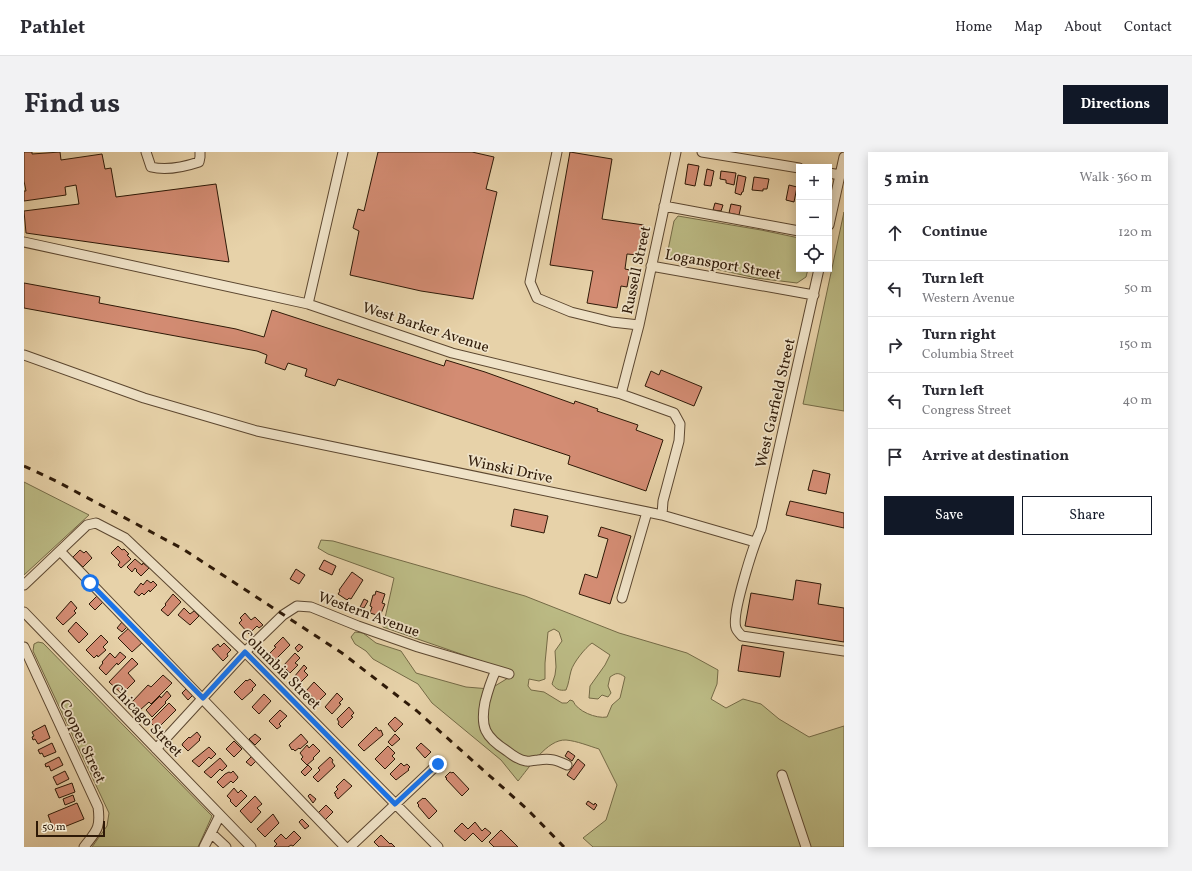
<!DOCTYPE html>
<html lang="en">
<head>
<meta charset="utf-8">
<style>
	:root { --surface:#fff; --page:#f2f2f3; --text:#2b2b33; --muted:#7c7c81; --line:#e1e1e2; --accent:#111827 }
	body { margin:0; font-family:Vollkorn,serif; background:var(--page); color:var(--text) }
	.controls { position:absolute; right:12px; top:12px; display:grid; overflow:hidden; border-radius:0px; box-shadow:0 2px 10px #0003 }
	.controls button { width:36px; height:36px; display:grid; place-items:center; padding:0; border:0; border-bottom:1px solid var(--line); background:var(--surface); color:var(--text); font:20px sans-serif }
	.scale { position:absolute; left:12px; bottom:10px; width:69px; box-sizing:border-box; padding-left:4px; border:2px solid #2e1907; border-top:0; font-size:11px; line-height:14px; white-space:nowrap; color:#2e1907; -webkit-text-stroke:3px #efe2c7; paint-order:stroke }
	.stop { position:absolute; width:12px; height:12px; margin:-9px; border:3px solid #1a73e8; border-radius:50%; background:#fff }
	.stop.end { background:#1a73e8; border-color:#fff; box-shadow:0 1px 4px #0008 }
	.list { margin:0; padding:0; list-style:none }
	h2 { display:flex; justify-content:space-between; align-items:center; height:52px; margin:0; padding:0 16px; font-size:17px }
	h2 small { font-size:13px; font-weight:400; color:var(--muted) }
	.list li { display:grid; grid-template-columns:26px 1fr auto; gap:12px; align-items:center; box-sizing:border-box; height:56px; padding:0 16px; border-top:1px solid var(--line) }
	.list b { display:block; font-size:15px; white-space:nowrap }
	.list p { margin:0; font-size:13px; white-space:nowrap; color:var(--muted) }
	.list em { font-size:13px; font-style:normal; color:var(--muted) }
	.actions { display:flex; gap:8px; padding:12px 16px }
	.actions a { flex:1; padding:9px 0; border:1px solid var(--accent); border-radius:0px; text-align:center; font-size:14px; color:var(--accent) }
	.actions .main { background:var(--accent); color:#fff }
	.icon { flex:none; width:22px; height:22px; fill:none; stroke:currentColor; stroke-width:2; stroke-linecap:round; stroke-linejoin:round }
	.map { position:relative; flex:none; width:820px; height:695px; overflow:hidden; border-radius:0px }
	header { display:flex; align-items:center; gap:24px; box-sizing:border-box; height:56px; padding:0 20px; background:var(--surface); border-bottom:1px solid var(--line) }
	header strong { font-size:19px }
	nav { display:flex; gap:22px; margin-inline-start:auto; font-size:14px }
	.intro { display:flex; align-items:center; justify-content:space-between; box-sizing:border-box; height:96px; padding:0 24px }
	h1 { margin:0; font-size:28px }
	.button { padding:10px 18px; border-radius:0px; background:var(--accent); color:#fff; font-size:14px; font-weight:700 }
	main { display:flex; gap:24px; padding:0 24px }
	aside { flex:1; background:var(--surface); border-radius:0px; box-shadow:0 2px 10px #0003 }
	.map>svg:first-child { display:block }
</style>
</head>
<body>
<header>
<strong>Pathlet</strong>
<nav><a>Home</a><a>Map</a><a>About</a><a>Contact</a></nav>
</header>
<div class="intro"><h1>Find us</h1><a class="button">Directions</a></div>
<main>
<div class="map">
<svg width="820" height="695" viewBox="0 0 820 695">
	<rect width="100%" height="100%" fill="#e7d2a9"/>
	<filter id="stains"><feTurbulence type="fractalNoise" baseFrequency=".005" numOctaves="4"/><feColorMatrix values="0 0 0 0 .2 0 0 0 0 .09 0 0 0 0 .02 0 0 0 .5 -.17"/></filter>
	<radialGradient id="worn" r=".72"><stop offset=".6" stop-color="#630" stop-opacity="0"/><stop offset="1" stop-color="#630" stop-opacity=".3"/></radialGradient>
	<path fill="#bbba84" stroke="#746a46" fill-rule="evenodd" d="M820,60V259L779,252Z
		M654,64L737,78L775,86V117H784L782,125L773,131L732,126L647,107L643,103L650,69Z
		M0,330L65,363L0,423Z
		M297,388L309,389L501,444L595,481L663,501L694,518L693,532L687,547L702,556L719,547L737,552L755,567L785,585L820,574V695H569L559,686L582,668L593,633L575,597C565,594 553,589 542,588C523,587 505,616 494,629L477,608L408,551L394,532L349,507L342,499L331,492L327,485L331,480L339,481L352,491L377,499L392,521L442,535L466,537L489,523L483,518L359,475L370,426L304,402L294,396ZM530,477L535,480L538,489L531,499L532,515L531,523L528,532C532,537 535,539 542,538C545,531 545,526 547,519C549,511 561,496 568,491L586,503L581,513L566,534L565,546L574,547L578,543L584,545L587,541L584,534L586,525C592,521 594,520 601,525L596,546L588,553L583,565C572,567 553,559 549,549L546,548L543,551H538L520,540L507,538L504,534L505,527L515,529L521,527V511L524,480Z
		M14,490L19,491L188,664L174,695H68L83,674L85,661L9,499L10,492Z"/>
	<path fill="#d38c73" stroke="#2e1907" d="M0,0H8V2L36,0L37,8L78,2L81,17L87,16L92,45L192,32L205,110L2,81L0,59L55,52L52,33L41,35L42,43L0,49V39H2L0,29Z
		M354,0H448L470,5L462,37L473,40L449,147L397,139L326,123L335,79L329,76L334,57L340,59Z
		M546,0L588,7L578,67L620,73L614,103L603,102L601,117L606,118L603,135L597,134L593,156L563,151L569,119L526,113Z
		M664,12L675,14L671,34L661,32Z
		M683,17L690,19L687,34L680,33Z
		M697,19L712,21L710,33L702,31V28L696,27Z
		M714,23L722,25L719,40H718L717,43L711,41Z
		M730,25L745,27L743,37H739V39L728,38Z
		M765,33L773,35L770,50L762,48Z
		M691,51L699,53L697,59L689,58Z
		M707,52L717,54L715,63L705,61Z
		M0,131L76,145L75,151L212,177L240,185L248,158L420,214L422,208L461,220L550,252L551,249L574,257L573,259L614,273L612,278L639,288L622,339L544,312L546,304L314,227L311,234L281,224L283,217L264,211L261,218L241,211L243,203L233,199L0,156Z
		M637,218L678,235L670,254L621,234L627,219L635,223Z
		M789,318L806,322L802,342L784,338Z
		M766,349L820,361V376L762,363Z
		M490,357L524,364L520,381L487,374Z
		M577,375L607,384L586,452L555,442L561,422L573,426L584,387L574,384Z
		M94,394L98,398L100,397L105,402L103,403L107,407L97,416L94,413L96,410L87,401Z
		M56,398L60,401L62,399L68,406L59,415L49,405Z
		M111,407L118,413L119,411L125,416L117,424L112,419L113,418L111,416L108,420L103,415Z
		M300,408L312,414L308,423L295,417Z
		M272,417L281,423L275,432L266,427Z
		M328,420L339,428L327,447L325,446L323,448L314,442L316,439L315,438Z
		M123,428L127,431L129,429L133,433L126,440L125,438L120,443L118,441L115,444L110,440L117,431L119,433Z
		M772,428L797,432L794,452L820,456V490L721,474L727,441L769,448Z
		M352,439L361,442L358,451L361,452L356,464L346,461L348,455L346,454L349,443H351Z
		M149,442L157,450L144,464L137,458L142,453L141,452Z
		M74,443L80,449L71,458L65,452Z
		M340,447L344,449L340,456L336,455Z
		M47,449L53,456L50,459L52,461L39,473L32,466Z
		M160,456L166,462L170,459L175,464L166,473L154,463Z
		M221,461L227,468L231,465L239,473L235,476L233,474L225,482L215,471L218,468L216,466Z
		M52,470L64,482L55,491L44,479Z
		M98,470L103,475L98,480L93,476Z
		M106,475L120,489L108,500L94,486Z
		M77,483L84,490L79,495L82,498L74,505L73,503L70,506L62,498Z
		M259,485L266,493L250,509L244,503L252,495L250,494Z
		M200,491L207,498L203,502L204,504L199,509L188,497L194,492L196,495Z
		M275,492L279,495L274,500L271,496Z
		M718,493L760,500L756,525L714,519Z
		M96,500L102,505L94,513L93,511L82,523L75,516L79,511L78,510L86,501L91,506Z
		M271,501L276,506L271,511L274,513L266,521L259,514Z
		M108,506L114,512L104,521L111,529L98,542L85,530Z
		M280,513L283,516L280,519L284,523L276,531L270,525Z
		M139,523L148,531L127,552L125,550L116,558L108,550L124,533L127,535Z
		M226,527L232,533L228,537L229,538L218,548L210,540L222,528L223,529Z
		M290,530L302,542L294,550L282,539Z
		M164,535L170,542L164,548L158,541Z
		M143,539L147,544L141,550L142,551L128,565L122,558L136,544L137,546Z
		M313,541L319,547L315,551L317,552L308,562L301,555Z
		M240,542L247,549L235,562L228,555Z
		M145,551L152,558L133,577L126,570Z
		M325,555L330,561L327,564L329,565L318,576L314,572L315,570L313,567Z
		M256,558L263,564L255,572L257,574L253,577L245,569Z
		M371,565L379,572L371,580L364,572Z
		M21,573L26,586L14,592L11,587L9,588L8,585L10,584L8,580Z
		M352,575L355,579L357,578L359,583L340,599L334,593Z
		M173,580L177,585L175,587L176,588L164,599L158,593L159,591L165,585L166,586Z
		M231,582L237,587L231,593L225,587Z
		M277,582L284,590L276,597L275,596L271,599L269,597L268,598L265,593Z
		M371,582L376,587L368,594L364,590Z
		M210,589L218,597L210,605L202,597Z
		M28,591L32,600L20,605L18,601L16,602L14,598Z
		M397,591L407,600L401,606L392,596Z
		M289,592L296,599L289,606L290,607L283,613L277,607L279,605L276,601L283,593L285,596Z
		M364,594L371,601L368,604L371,607L361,617L351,607Z
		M185,595L192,602L187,607L185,605L175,615L168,609Z
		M544,599L551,604L548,609L541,604Z
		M228,604L233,608L227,614L222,610Z
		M35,605L39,613L27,619L25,614L22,615L21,612Z
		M306,605L309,608L308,610L311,614L294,630L289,625L296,618L294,616Z
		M196,606L203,614L198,619L196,617L187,626L180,620Z
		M554,607L561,613L550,628L543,623Z
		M377,611L380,614L383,612L386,615L384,617L385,618L372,628L366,622Z
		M284,613L288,617L281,624L277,620Z
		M41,619L45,627L33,633L29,625Z
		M209,619L214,625L213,627L209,631L207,629L199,636L193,630L201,622L205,620L207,621Z
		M426,620L428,621L429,620L445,637L438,644L422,627L423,626L421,625Z
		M320,627L328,634L314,647L311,643L312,642L310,641L314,637L312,635Z
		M48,631L51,640L35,646L31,637Z
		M210,636L214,641L217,638L223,644L212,655L206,649L207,648L203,644Z
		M286,642L292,647L289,651L284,644Z
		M49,643L51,649L41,653L39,647Z
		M231,644L238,652L233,656L237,660L227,671L216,659Z
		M399,646L400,647L401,646L413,659L405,667L394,654L395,653L393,651Z
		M564,649L570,653L571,651L573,653L570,658L562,652Z
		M53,651L60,667L30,679L24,663Z
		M302,653L309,660L301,668L294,661Z
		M249,662L255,671L241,685L233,677Z
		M278,667L285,674L281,677L275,670Z
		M451,670L458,679L461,676L467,681L458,690L449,681L441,689L430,679L438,671L444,677Z
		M477,678L494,695H470L465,690Z
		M270,679L277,686L269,694L267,693L264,695H250L253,692L250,689L257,682L262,687Z
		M357,683L366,692L367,691L371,695H355L350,690Z"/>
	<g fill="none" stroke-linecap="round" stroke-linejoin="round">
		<defs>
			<path id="minor" d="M122,0L127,15C143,19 160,15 175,10L176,5V0
				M319,0L284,152L428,201L597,242L650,261L656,272L655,289L639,349L638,363
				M533,0L506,130L513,146L547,160L588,170L615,173
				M678,0L775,16
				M805,21L816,23
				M640,54L775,79
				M805,73L820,5
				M0,90L284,152
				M627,114L790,143
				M795,117L737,377C730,392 707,462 712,476C713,479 716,482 718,484L820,499
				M0,203L120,246L233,279L638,363L731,390
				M597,242L615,173L652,0
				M36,399L321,695
				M0,433L63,373L72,371L101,386L221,500L414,695
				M598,446L623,360
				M0,460L227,695
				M0,495L74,655C77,677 72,679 60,695
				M472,518C467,529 464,538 461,550C456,575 461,585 483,599C488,603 495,608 502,609C505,610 510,608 514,608C527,606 532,608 543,613
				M132,597L221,500L259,463L273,454L287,455L334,474L394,495L485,522
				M758,623L782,695
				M187,681L202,695
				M180,695L196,663
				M326,695L414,612"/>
		</defs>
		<use href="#minor" stroke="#5c4730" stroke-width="11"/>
		<use href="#minor" stroke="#efe2c7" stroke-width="9"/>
		<path stroke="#2e1907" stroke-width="3" stroke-dasharray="7 7" stroke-linecap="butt" d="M0,314L32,329L159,397L318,501L393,559L504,658L540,695"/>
	</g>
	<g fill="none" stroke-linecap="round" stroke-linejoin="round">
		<path stroke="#1a73e8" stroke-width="5" d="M66,431L179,546L221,500L371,652L414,612"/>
	</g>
	<g text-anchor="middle" stroke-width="3.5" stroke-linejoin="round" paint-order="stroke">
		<g font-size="15" fill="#2e1907" stroke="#efe2c7">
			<text transform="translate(699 112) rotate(10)" y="5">Logansport Street</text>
			<text transform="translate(612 118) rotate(-78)" y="5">Russell Street</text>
			<text transform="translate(402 175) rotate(18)" y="5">West Barker Avenue</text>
			<text transform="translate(751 251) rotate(-77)" y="5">West Garfield Street</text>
			<text transform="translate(486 317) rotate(12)" y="5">Winski Drive</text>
			<text transform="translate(345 462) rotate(20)" y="5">Western Avenue</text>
			<text transform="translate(257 517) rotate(45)" y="5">Columbia Street</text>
			<text transform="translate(123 568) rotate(46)" y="5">Chicago Street</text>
			<text transform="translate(59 589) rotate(65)" y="5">Cooper Street</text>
		</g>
	</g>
	<rect width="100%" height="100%" filter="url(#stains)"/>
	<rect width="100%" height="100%" fill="url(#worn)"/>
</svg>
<div class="controls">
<button>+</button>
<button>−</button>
<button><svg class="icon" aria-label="locate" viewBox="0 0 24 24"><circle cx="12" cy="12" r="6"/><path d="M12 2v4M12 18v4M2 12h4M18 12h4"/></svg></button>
</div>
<div class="scale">50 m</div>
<div class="stop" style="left:66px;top:431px"></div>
<div class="stop end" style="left:414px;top:612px"></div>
</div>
<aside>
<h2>5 min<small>Walk · 360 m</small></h2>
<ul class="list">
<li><svg class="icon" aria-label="ahead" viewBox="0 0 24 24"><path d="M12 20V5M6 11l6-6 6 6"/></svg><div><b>Continue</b></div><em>120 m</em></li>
<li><svg class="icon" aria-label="left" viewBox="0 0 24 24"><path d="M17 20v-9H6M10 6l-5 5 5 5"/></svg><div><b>Turn left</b><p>Western Avenue</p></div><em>50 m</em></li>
<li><svg class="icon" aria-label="right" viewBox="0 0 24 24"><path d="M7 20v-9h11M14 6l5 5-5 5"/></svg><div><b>Turn right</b><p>Columbia Street</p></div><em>150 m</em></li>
<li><svg class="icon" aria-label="left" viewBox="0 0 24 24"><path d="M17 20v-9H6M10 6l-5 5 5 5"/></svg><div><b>Turn left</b><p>Congress Street</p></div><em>40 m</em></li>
<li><svg class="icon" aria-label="arrive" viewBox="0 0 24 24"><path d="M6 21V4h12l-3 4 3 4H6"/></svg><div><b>Arrive at destination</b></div></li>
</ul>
<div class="actions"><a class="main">Save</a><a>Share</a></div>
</aside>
</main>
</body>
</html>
